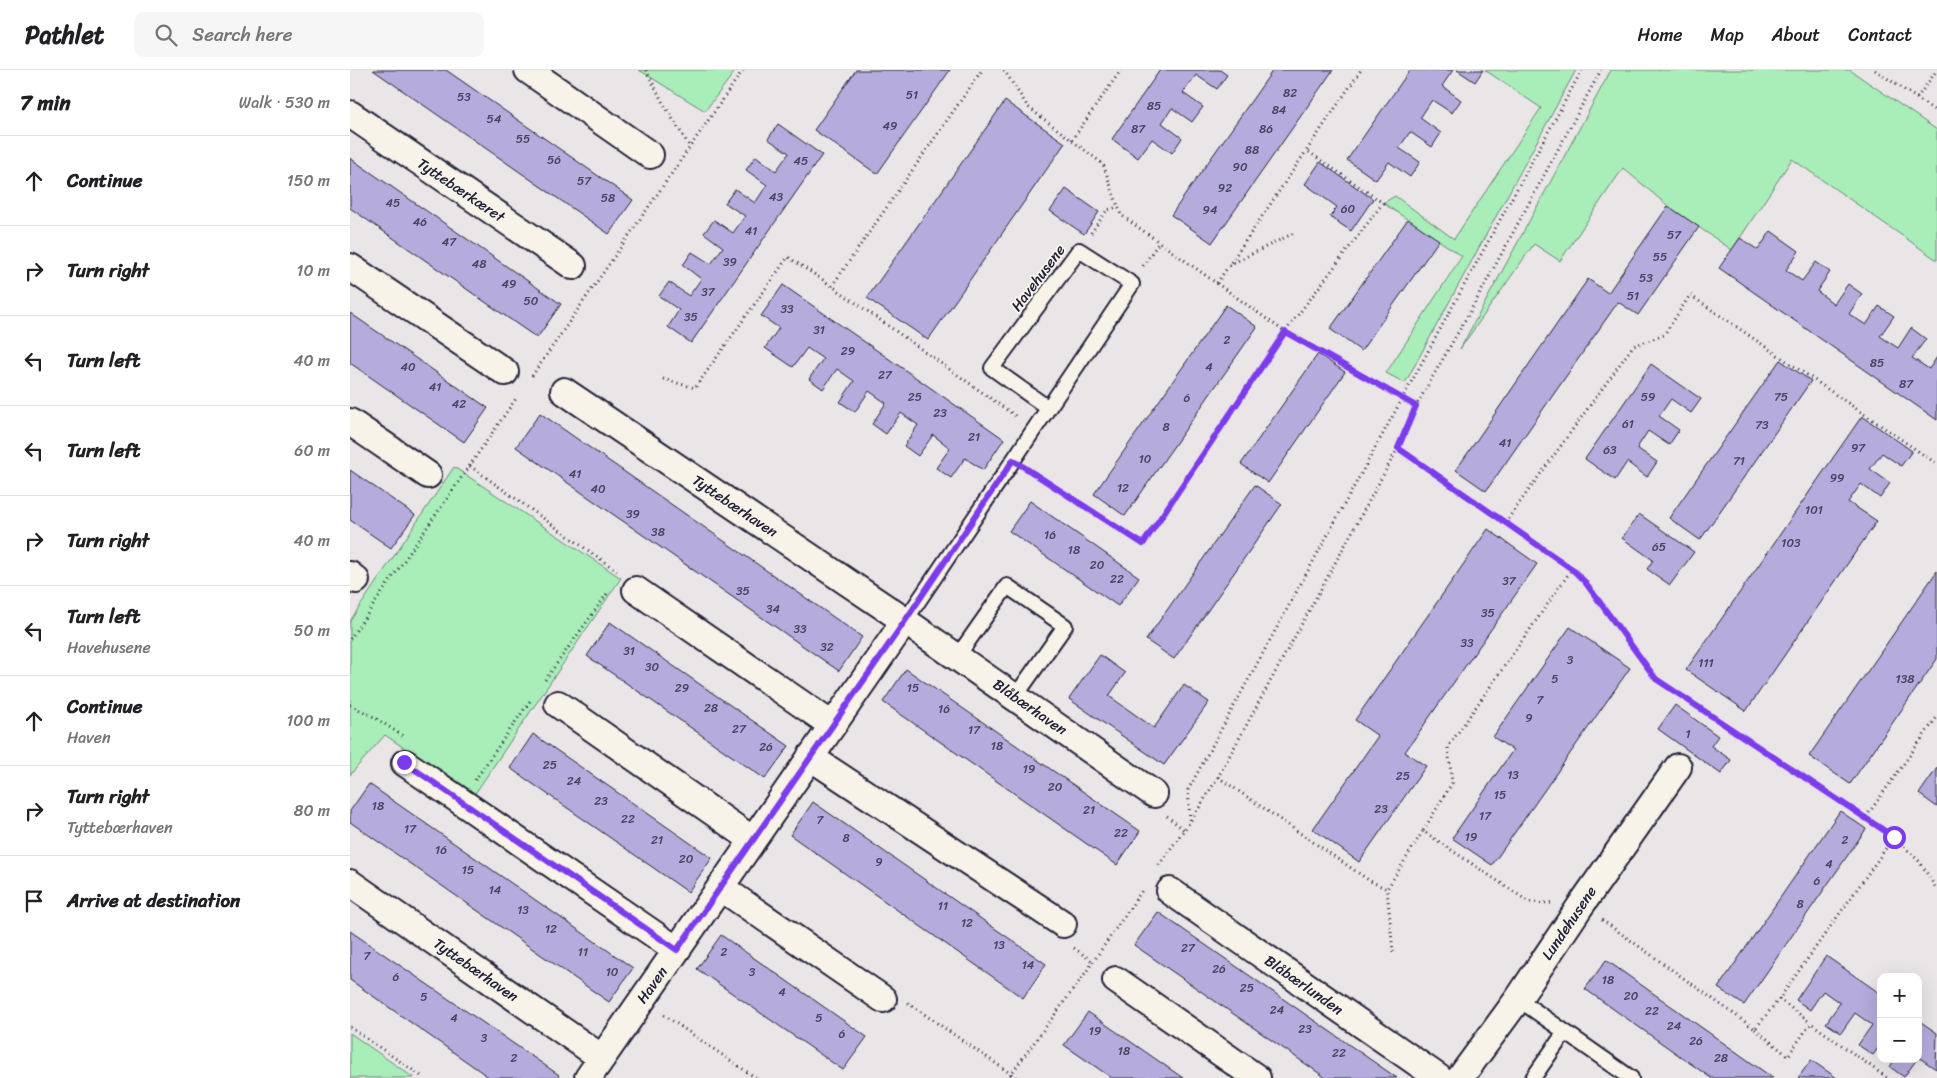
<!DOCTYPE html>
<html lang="en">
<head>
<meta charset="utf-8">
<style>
	:root { --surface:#fff; --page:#f6f6f6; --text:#202124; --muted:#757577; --line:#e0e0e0 }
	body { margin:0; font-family:Sriracha,sans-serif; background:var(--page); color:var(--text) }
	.controls { position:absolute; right:15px; bottom:15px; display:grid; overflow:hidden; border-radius:10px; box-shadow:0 5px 20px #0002 }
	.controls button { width:45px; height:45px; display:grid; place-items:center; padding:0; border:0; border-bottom:1px solid var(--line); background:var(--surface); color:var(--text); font:25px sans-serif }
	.stop { position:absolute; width:15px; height:15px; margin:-11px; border:4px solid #7c3aed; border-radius:50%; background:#fff }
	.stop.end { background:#7c3aed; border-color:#fff; box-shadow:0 1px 5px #0008 }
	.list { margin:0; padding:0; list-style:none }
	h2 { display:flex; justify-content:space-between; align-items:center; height:65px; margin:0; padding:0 20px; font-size:21px }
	h2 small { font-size:16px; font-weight:400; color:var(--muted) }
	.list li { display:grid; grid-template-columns:32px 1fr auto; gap:15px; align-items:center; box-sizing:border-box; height:90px; padding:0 20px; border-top:1px solid var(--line) }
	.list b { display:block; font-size:19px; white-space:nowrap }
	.list p { margin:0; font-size:16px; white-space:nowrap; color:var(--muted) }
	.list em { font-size:16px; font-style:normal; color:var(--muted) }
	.icon { flex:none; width:28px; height:28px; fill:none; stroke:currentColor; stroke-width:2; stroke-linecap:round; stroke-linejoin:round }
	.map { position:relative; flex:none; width:1587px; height:1008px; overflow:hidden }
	header { display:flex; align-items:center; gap:30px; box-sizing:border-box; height:70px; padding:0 25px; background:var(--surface); border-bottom:1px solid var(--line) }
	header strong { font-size:24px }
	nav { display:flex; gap:28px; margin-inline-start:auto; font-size:18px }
	.search { width:350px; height:45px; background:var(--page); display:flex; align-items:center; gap:12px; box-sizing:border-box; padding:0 18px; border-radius:10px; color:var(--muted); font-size:19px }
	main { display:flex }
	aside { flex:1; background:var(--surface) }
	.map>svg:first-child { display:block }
</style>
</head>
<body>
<header>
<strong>Pathlet</strong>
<div class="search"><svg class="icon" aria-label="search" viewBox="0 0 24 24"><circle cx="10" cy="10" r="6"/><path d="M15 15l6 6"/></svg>Search here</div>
<nav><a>Home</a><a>Map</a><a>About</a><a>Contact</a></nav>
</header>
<main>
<aside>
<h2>7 min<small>Walk · 530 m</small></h2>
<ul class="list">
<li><svg class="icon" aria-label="ahead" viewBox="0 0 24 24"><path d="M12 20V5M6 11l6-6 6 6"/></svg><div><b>Continue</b></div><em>150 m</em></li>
<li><svg class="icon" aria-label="right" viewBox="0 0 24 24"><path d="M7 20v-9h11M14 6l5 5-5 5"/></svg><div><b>Turn right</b></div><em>10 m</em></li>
<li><svg class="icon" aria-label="left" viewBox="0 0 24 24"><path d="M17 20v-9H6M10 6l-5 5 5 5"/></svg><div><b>Turn left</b></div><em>40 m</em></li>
<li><svg class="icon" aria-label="left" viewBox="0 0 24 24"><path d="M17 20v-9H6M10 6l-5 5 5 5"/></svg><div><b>Turn left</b></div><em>60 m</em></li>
<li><svg class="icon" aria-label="right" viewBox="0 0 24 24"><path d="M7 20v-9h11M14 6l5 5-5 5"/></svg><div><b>Turn right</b></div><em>40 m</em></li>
<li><svg class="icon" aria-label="left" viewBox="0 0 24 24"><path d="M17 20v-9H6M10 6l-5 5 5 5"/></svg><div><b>Turn left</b><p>Havehusene</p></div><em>50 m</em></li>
<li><svg class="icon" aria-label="ahead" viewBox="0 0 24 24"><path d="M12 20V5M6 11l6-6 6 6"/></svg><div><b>Continue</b><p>Haven</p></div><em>100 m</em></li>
<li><svg class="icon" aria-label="right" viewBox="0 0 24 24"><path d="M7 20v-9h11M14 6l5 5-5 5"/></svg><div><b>Turn right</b><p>Tyttebærhaven</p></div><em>80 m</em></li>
<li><svg class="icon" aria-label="arrive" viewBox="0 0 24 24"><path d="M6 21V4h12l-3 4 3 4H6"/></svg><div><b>Arrive at destination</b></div></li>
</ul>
</aside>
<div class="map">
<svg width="1587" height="1008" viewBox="0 0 1587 1008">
	<rect width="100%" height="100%" fill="#eae5e6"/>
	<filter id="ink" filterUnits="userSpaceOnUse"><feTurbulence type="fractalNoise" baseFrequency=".02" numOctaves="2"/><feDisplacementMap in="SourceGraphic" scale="10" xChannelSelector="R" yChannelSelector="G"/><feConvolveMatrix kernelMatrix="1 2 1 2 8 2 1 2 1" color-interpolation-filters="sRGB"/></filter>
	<g filter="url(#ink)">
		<path fill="#a9edb8" stroke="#66887a" d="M289,0H386L355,41Z
			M1135,0H1226L1055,313L1036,303L1112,186L1033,133L1045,126L1104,169L1191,38Z
			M1261,0H1500L1587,60V190L1442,89L1382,180L1318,136L1273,98L1210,191L1184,174L1110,279Z
			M104,397L271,508L124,725L35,665L0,705V551Z
			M0,963L64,1008H0Z"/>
		<path fill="#b5abdc" stroke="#22223b" d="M23,0H96L283,130L259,164Z
			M506,0H600L527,104L464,60Z
			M810,0H870L877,5L867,19L846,5L833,23L853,37L842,52L822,38L812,53L832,68L822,83L802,69L788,88L762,69Z
			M923,0H983L862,173L821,145Z
			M1060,0H1103L1092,16L1111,30L1102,43L1082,30L1070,48L1091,63L1082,77L1060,62L1049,78L1070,92L1060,107L1039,92L1026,110L997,90Z
			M1107,0H1133L1125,12Z
			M655,31L715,73L578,270L517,228Z
			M428,54L472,85L341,273L318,257L329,240L309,226L319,212L339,226L351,209L333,195L342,182L361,194L373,177L354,163L364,150L383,163L395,146L375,133L385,119L405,133L417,115L396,100L406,86L426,101L439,83L418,69Z
			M0,88L211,234L187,268L0,138Z
			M970,92L1023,129L1001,161L980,147L987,137L955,114Z
			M716,119L749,142L734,164L700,141Z
			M1318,136L1349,157L1288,245L1268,232L1136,421L1106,400L1238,209L1258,223Z
			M1058,149L1089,170L1011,281L980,259Z
			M1421,161L1449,181L1436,200L1452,211L1466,192L1480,202L1467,221L1484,234L1498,214L1512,224L1499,244L1516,255L1529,236L1544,246L1530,266L1548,278L1561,258L1576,269L1562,288L1579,299L1587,287V350L1369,198L1390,168L1408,180Z
			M433,215L654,369L633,400L615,388L601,408L586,398L600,378L583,365L568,386L554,376L568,355L551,343L536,364L522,354L536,333L519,321L505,342L490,332L504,311L487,299L473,319L459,309L473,289L457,278L443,297L415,278L429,258L411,246Z
			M876,235L907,257L775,446L744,424Z
			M0,243L138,338L114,372L0,293Z
			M968,284L995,302L918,413L891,394Z
			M1430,290L1461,311L1350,470L1319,448Z
			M1301,294L1351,329L1341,343L1321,329L1309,346L1329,360L1319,375L1298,361L1287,378L1307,392L1297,407L1277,392L1265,410L1235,389Z
			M190,343L512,567L489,601L166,377Z
			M1512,346L1562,381L1551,396L1532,383L1520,399L1540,413L1530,428L1511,414L1498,432L1527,451L1396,641L1336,600Z
			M0,400L65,445L41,478L0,450Z
			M905,415L932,434L824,589L796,570Z
			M680,431L789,507L768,536L659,461Z
			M1289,444L1344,482L1320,515L1297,499L1303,490L1272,468Z
			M1138,459L1187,494L1055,682L1076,696L1009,792L963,759L1028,666L1005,650Z
			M1587,501V589L1500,714L1459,686Z
			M260,552L439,676L415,709L237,586Z
			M1220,557L1280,598L1142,795L1102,768L1163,680L1143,667Z
			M750,585L775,603L759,626L804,658L834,615L859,632L814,695L719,629Z
			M556,599L790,761L767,795L533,632Z
			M1325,635L1368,666L1361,676L1381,690L1371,704L1308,659Z
			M183,664L362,788L338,822L160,698Z
			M1587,698V737L1569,724Z
			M19,714L283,898L259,932L0,752V741Z
			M463,732L696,894L673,928L440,765Z
			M1490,741L1516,759L1394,935L1368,918Z
			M808,842L1047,1008H976L784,875Z
			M0,861L209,1005L207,1008H140L0,910Z
			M371,865L517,967L493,1000L347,899Z
			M1476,886L1531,924V974L1523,985L1508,975L1522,955L1505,943L1491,963L1476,953L1490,933L1473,921L1460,940L1446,930Z
			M1256,890L1423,1008H1361L1235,919Z
			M738,942L833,1008H762L714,975Z
			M1568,950L1587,963L1586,999L1568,987Z
			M1545,989H1567L1554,1007L1540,997Z
			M1461,990L1487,1008H1448Z"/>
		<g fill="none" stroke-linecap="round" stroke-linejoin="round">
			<defs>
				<path id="service" d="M555,551L782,214L729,180L642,298L698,338
					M607,587L657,516L715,556L665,627
					M1168,929L1281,1008
					M1183,1008L1215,962"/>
				<path id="minor" d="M178,0L300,85
					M0,44L223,196
					M0,197L155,302
					M214,321L555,551L804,724
					M0,352L78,405
					M0,505L6,510
					M286,520L482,655
					M208,634L403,770
					M460,687L713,854
					M55,693L327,880
					M0,813L252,988
					M370,817L533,929
					M820,821L1089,1008
					M766,910L907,1008
					M238,1008L555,551
					M1110,1008L1168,929L1231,835L1328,697"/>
			</defs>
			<use href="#service" stroke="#22223b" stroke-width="18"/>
			<use href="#minor" stroke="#22223b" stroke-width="30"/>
			<path stroke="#22223b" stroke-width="3" stroke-dasharray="1 4" stroke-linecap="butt" d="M296,0L313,33L340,77
				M654,0L678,37L753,94L771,145L935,262L1066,336
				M1525,0L1587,42
				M1567,28L1587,0
				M722,70L771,0
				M741,163L757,140L768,137
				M879,195L946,162
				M793,196L809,172
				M867,213L1011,0
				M482,216L632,0
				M182,306L393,0
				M313,309L345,318L438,187L482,216L667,347
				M1048,378L1222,499L1235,512L1306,609L1544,767L1570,792L1587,820
				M120,396L267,501
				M681,401L793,474L935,262L1033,133L956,80
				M1155,453L1283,276L1314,265L1340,225L1587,394
				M0,569L167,327
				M195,610L259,521
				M0,635L24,647L53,666
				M868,707L1020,811L1037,819
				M125,710L180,631
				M817,746L834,760
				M1516,747L1587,647
				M840,750L838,720L1232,0
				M809,795L844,746L868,707L1048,378L1066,336L1126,231L1251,0
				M1201,833L1179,832L1073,761L1102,713L1098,677L1222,499
				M1252,850L1405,959L1429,929L1544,767
				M724,878L742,891
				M1043,882L1037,819L1073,761
				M1429,929L1461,953
				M558,933L667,1008
				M314,945L406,1008
				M0,957L74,1008
				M1405,959L1438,986L1461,953L1537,1008
				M656,1008L661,1004L734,905L793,819"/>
			<use href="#service" stroke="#f7f3e8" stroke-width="14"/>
			<use href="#minor" stroke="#f7f3e8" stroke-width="26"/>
		</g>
	</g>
	<g fill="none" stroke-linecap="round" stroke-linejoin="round" filter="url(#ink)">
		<path stroke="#7c3aed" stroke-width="6" d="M54,692L327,880L555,551L663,390L793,474L935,262L1066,336L1048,378L1222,499L1235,512L1306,609L1544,767"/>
	</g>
	<g text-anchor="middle" stroke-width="4" stroke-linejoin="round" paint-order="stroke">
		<g font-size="12" fill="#474463">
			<text x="940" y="27">82</text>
			<text x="562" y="29">51</text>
			<text x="114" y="31">53</text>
			<text x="804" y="40">85</text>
			<text x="929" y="44">84</text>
			<text x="144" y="53">54</text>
			<text x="540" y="60">49</text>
			<text x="788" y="63">87</text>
			<text x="916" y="63">86</text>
			<text x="173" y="73">55</text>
			<text x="902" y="84">88</text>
			<text x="204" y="94">56</text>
			<text x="451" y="95">45</text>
			<text x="890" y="101">90</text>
			<text x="234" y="115">57</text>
			<text x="875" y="122">92</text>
			<text x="426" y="131">43</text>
			<text x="258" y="132">58</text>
			<text x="43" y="137">45</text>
			<text x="998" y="143">60</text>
			<text x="860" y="144">94</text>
			<text x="70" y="156">46</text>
			<text x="401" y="165">41</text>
			<text x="1324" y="169">57</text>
			<text x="99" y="176">47</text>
			<text x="1310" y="191">55</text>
			<text x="380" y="196">39</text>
			<text x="129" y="198">48</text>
			<text x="1296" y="212">53</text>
			<text x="159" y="218">49</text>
			<text x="358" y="226">37</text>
			<text x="1283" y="230">51</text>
			<text x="181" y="235">50</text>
			<text x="437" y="243">33</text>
			<text x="341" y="251">35</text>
			<text x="469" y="264">31</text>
			<text x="877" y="274">2</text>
			<text x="498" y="285">29</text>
			<text x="1527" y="297">85</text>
			<text x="58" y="301">40</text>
			<text x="859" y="301">4</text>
			<text x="535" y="309">27</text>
			<text x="1556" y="318">87</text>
			<text x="85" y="321">41</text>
			<text x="565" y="331">25</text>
			<text x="1298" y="331">59</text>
			<text x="1431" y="331">75</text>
			<text x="837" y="332">6</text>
			<text x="109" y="338">42</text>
			<text x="590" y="347">23</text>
			<text x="1278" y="358">61</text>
			<text x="1412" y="359">73</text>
			<text x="816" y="361">8</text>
			<text x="624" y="371">21</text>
			<text x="1155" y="377">41</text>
			<text x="1508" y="382">97</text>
			<text x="1260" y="384">63</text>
			<text x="795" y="393">10</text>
			<text x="1389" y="395">71</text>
			<text x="225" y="408">41</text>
			<text x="1487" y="412">99</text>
			<text x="773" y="422">12</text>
			<text x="248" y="423">40</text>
			<text x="1464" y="444">101</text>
			<text x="283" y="448">39</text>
			<text x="308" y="466">38</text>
			<text x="700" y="469">16</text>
			<text x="1441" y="477">103</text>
			<text x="1309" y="481">65</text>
			<text x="724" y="484">18</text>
			<text x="747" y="499">20</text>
			<text x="767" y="513">22</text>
			<text x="1159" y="515">37</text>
			<text x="393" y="525">35</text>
			<text x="423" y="543">34</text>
			<text x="1138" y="547">35</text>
			<text x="450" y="563">33</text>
			<text x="1117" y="577">33</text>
			<text x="477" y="581">32</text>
			<text x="279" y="585">31</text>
			<text x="1220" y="594">3</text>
			<text x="1356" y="597">111</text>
			<text x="302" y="601">30</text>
			<text x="1205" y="613">5</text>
			<text x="1555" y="613">138</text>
			<text x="332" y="622">29</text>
			<text x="563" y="622">15</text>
			<text x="1190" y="634">7</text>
			<text x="361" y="642">28</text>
			<text x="594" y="643">16</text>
			<text x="1179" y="652">9</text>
			<text x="389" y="663">27</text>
			<text x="624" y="664">17</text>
			<text x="1338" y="668">1</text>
			<text x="647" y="680">18</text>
			<text x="416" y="681">26</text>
			<text x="200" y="699">25</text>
			<text x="679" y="703">19</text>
			<text x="1163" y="709">13</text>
			<text x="1053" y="710">25</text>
			<text x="224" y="715">24</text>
			<text x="705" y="721">20</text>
			<text x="1150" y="729">15</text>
			<text x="251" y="735">23</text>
			<text x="28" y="740">18</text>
			<text x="1031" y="743">23</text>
			<text x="739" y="744">21</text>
			<text x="1135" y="750">17</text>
			<text x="278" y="753">22</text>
			<text x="470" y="754">7</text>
			<text x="60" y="763">17</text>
			<text x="771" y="767">22</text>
			<text x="1121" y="771">19</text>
			<text x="496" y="772">8</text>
			<text x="307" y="774">21</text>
			<text x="1495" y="774">2</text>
			<text x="91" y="784">16</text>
			<text x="336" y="793">20</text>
			<text x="529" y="796">9</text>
			<text x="1479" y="798">4</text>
			<text x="118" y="804">15</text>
			<text x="1467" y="815">6</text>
			<text x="145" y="824">14</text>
			<text x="1450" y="838">8</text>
			<text x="593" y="840">11</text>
			<text x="173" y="844">13</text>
			<text x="617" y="857">12</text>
			<text x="201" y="863">12</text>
			<text x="649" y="879">13</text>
			<text x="838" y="882">27</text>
			<text x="233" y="886">11</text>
			<text x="374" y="886">2</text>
			<text x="17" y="890">7</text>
			<text x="678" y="899">14</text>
			<text x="869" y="903">26</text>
			<text x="262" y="906">10</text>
			<text x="402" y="906">3</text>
			<text x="46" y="911">6</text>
			<text x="1258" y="914">18</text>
			<text x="897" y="922">25</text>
			<text x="432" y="926">4</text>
			<text x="1281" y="930">20</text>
			<text x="74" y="931">5</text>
			<text x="927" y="944">24</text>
			<text x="1302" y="945">22</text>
			<text x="104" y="952">4</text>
			<text x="469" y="952">5</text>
			<text x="1324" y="960">24</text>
			<text x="955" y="963">23</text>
			<text x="745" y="965">19</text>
			<text x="492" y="968">6</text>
			<text x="134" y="972">3</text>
			<text x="1346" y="975">26</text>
			<text x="774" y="985">18</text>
			<text x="989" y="987">22</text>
			<text x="164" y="992">2</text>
			<text x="1371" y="992">28</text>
		</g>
		<g font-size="15" fill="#22223b" stroke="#f7f3e8">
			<text transform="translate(111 120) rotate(34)" y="5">Tyttebærkæret</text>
			<text transform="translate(688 208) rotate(-53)" y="5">Havehusene</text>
			<text transform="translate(385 436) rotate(34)" y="5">Tyttebærhaven</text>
			<text transform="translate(680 637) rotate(35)" y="5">Blåbærhaven</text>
			<text transform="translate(1219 853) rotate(-56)" y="5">Lundehusene</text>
			<text transform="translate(126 900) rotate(35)" y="5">Tyttebærhaven</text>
			<text transform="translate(302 915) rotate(-55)" y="5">Haven</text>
			<text transform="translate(954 915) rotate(35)" y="5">Blåbærlunden</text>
		</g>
	</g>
</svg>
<div class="controls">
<button>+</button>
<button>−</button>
</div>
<div class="stop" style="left:1544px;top:767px"></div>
<div class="stop end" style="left:54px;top:692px"></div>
</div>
</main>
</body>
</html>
